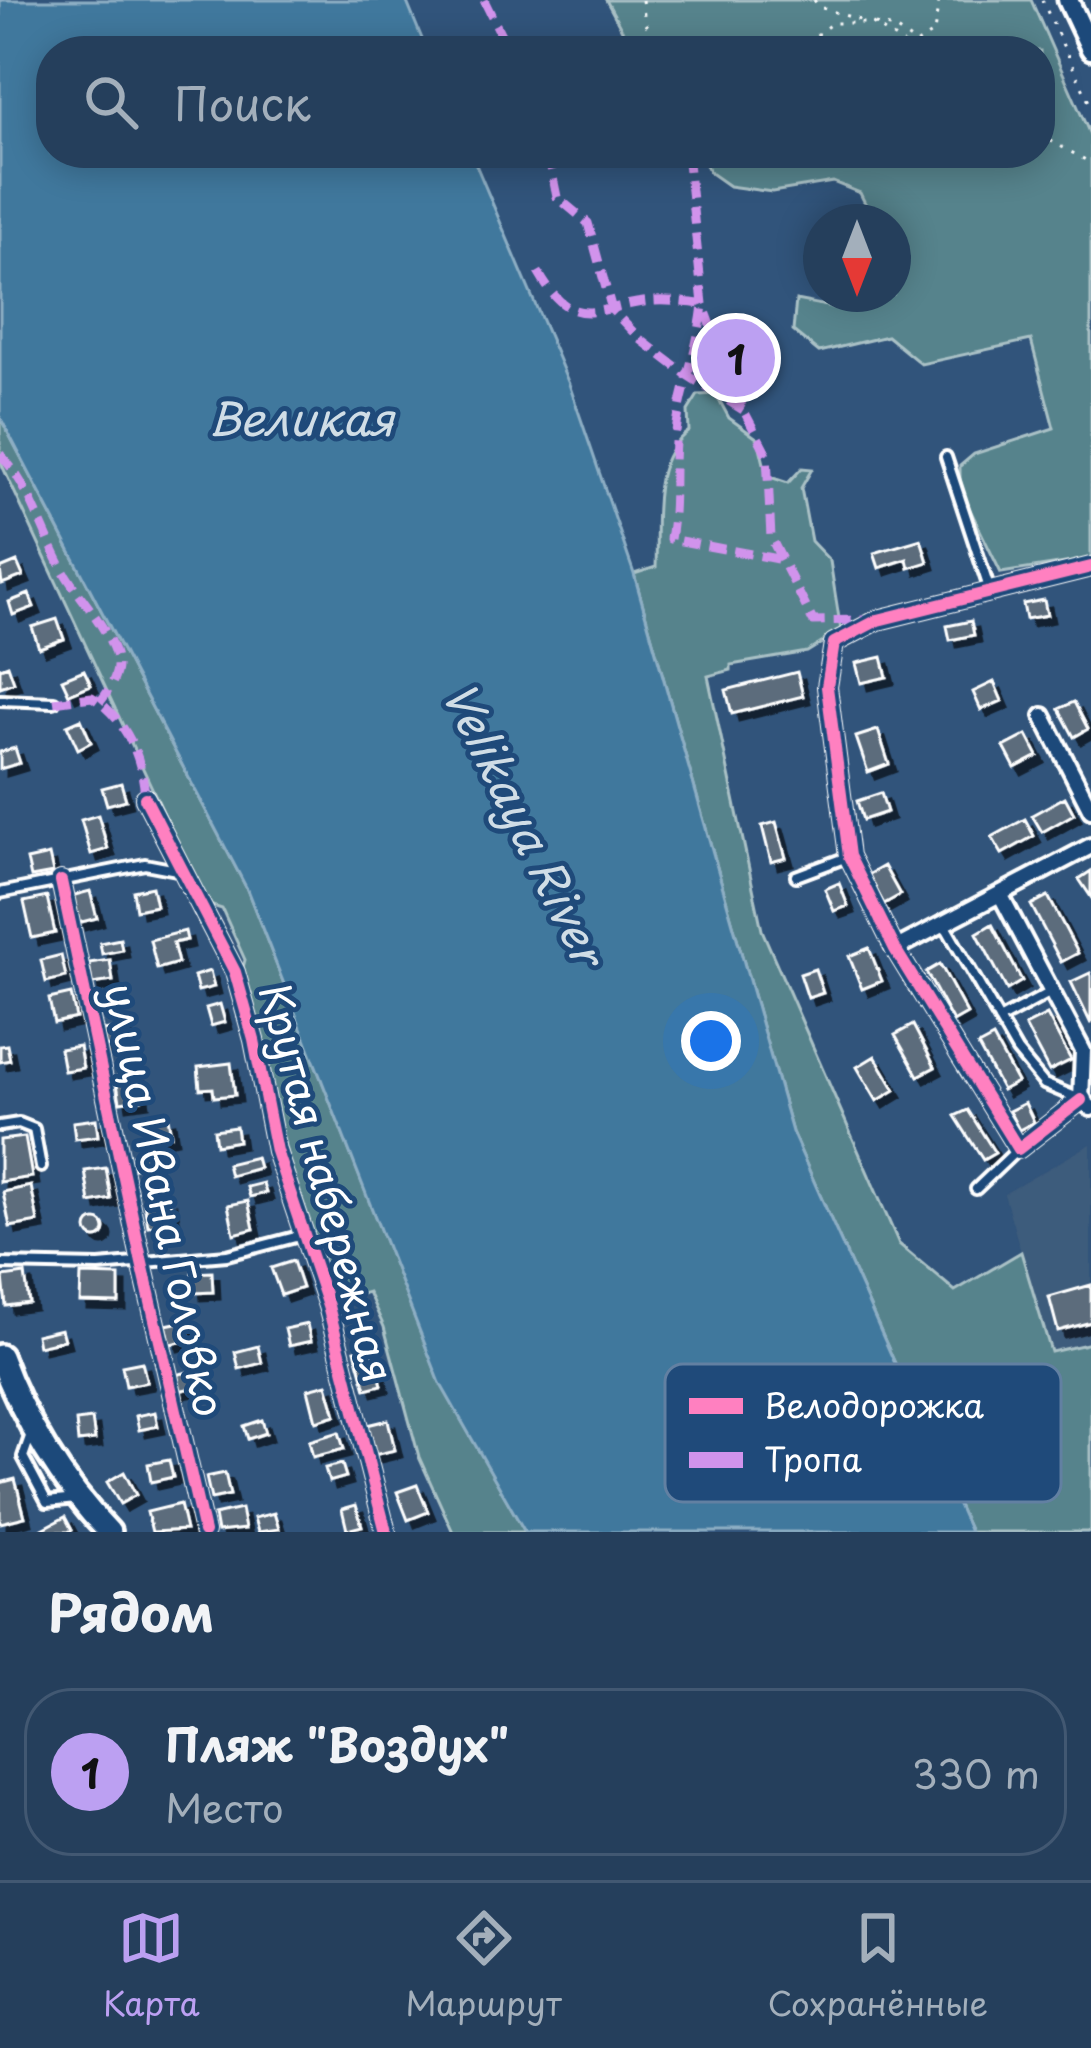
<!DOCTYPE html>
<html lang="ru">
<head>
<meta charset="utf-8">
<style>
	:root { --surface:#253f5c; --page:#314a65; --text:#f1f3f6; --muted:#a3afbb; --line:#425872; --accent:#bca0f2 }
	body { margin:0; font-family:"Playpen Sans",sans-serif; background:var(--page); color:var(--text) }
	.compass { position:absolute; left:803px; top:204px; width:108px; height:108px; border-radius:50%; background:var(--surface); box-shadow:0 6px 30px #0003; rotate:180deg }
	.you { position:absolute; left:711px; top:1041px; width:42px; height:42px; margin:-30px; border:9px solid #fff; border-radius:50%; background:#1a73e8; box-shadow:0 0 0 18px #1a73e833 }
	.badge { display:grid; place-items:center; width:78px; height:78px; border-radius:50%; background:var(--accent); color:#111; font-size:39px; font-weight:700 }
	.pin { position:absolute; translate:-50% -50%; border:6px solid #fff; box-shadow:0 3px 12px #0006 }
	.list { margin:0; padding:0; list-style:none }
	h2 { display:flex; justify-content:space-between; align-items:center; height:156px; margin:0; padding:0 48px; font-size:51px }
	h2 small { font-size:39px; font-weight:400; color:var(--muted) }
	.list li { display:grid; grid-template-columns:78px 1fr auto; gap:36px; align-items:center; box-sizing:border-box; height:168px; margin:0 24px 24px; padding:0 24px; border:3px solid var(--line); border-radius:48px }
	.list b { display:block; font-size:45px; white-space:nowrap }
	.list p { margin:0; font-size:39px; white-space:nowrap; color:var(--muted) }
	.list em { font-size:39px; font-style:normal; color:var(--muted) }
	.icon { flex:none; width:66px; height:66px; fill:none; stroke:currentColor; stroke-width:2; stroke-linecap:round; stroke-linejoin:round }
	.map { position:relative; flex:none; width:1091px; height:1532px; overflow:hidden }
	.search { position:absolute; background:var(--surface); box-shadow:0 6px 30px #0003; left:36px; right:36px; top:36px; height:132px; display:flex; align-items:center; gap:30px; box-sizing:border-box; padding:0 42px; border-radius:48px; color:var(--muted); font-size:45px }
	.sheet { height:348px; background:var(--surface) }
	nav { display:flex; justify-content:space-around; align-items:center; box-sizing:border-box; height:168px; border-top:3px solid var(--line); background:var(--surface); font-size:33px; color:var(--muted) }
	nav a { display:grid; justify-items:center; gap:6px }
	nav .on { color:var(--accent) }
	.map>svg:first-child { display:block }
</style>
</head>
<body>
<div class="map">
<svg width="1091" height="1532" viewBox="0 0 1091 1532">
	<defs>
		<filter id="shadow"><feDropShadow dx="7" dy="7" stdDeviation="0" flood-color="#0009"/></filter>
	</defs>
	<rect width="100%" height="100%" fill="#31547b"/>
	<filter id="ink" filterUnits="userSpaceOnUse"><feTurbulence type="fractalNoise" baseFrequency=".00833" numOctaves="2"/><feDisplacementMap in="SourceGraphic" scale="24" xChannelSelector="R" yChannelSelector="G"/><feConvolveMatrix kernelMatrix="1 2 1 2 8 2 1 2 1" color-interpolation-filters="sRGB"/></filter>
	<g filter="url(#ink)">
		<path fill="#3e5b7b" d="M1091,1144V1343L1051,1353L1004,1194Z"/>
		<path fill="#56838c" stroke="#aac1c6" stroke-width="3" d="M606,0H1031L1091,137V559L1001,573L960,489V466L974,454L1054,428L1031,340L921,364L887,336L819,352L793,331L796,300L847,310L875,294H893V222H874L860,193L833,182L772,192L729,186L709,172L701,153H1040V51H643L627,39Z
			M716,394L729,418L758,439L767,476L788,483L802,468L812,469L801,488L811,541L830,561L841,631L807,652L731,665V670L708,676L762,930L899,1244L955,1291L1021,1252L1051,1352L1091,1343V1532H970L792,1132L634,574L656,567C658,520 648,460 689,431L688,411L698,395Z
			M0,417L246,887L440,1382L525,1532H453L419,1457L384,1327L368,1292L334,1302L295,1186L241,975L245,960L222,909L206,904L0,461Z"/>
		<path fill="#41789d" stroke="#8daec4" stroke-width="3" d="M0,0H406L427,51H51V153H471L569,384L634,574L792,1132L970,1532H525L440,1383L246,887L0,417Z"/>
		<path fill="#5b6c7c" stroke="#fff" stroke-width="3" filter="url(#shadow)" d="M921,539L928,562L909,568L907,559L879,568L874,553Z
			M17,562L23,576L2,584L0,569Z
			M29,594L34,607L13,615L9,602Z
			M1044,600L1047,615L1026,619L1023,604Z
			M57,619L64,639L39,648L32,627Z
			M971,621L974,635L950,640L947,626Z
			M882,657L887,677L861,683L856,663Z
			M8,665L14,682L0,687V668Z
			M84,670L91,685L69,694L62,679Z
			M797,672L803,696L732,714L726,690Z
			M994,682L1002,701L981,710L973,692Z
			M1074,702L1088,729L1074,737L1059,709Z
			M81,719L91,742L78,749L67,725Z
			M878,730L889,764L868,772L856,737Z
			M1027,735L1038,756L1015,768L1004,747Z
			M15,748L20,763L0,769V752Z
			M121,783L126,800L107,805L102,788Z
			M881,793L887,812L863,820L857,801Z
			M1065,797L1074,814L1042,832L1032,815Z
			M98,815L108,849L91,854L81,820Z
			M1025,819L1034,836L1002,854L992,837Z
			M776,822L786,858L771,862L762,826Z
			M49,855L53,873L31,877L27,860Z
			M884,866L900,895L884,904L868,875Z
			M1091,871V897L1079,879Z
			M839,883L848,906L834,911L825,889Z
			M152,887L156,906L136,910L133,891Z
			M90,891L97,918L78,923L71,896Z
			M1048,896L1078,953L1061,962L1031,905Z
			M47,897L55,933L32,938L24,902Z
			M992,924L1022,981L1007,990L977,933Z
			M185,931L187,940L173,943L178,963L157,969L150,940Z
			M120,939L122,950L102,954L100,943Z
			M869,948L882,981L862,989L849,956Z
			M61,955L66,977L46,982L41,960Z
			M110,960L113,981L92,984L89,963Z
			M940,964L967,1014L953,1022L926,972Z
			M815,969L823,993L808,998L800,974Z
			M210,971L214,987L198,991L194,976Z
			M1090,973L1091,976V1024L1071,982Z
			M71,994L76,1018L54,1023L49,999Z
			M220,1004L225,1022L211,1026L206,1008Z
			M1047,1015L1071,1060L1049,1071L1025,1026Z
			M913,1025L935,1067L918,1076L895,1035Z
			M125,1028L128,1043L104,1047L102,1031Z
			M993,1038L1017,1082L1002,1090L978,1046Z
			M7,1045L10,1060L0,1062V1046Z
			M79,1046L83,1068L64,1071L60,1049Z
			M875,1056L895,1090L877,1101L857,1067Z
			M231,1063L235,1095L214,1097L213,1088L200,1089L198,1067Z
			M138,1074L142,1099L120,1102L116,1077Z
			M1025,1103L1034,1122L1019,1130L1009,1111Z
			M968,1110L995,1153L983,1160L955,1116Z
			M168,1117L171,1135L147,1139L143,1121Z
			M96,1119L98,1136L75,1139L73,1122Z
			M236,1127L238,1141L216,1145L214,1130Z
			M25,1137L32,1177L0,1182V1140Z
			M149,1152L151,1166L134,1168L133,1155Z
			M256,1157L259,1168L230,1176L227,1164Z
			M106,1168L111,1199L90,1203L85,1171Z
			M263,1183L266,1193L250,1197L247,1187Z
			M31,1186L38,1222L10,1227L3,1192Z
			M169,1198L174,1222L148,1226L144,1203Z
			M248,1201L254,1229L234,1234L228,1205Z
			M87 1229a9 9 0 1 1 18 0a9 9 0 1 1-18 0Z
			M293,1261L302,1288L281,1295L271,1268Z
			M212,1272L213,1292L194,1293L192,1273Z
			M25,1274L29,1303L6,1306L3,1277Z
			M81,1275L119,1276V1303L80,1302Z
			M1091,1285V1322L1058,1331L1049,1297Z
			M185,1321L190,1340L171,1344L166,1325Z
			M307,1324L311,1341L289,1346L285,1329Z
			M61,1329L64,1340L38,1346L36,1335Z
			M258,1346L262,1363L239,1369L235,1352Z
			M371,1346L382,1385L366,1389L355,1350Z
			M142,1362L147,1382L126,1386L122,1366Z
			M193,1371L197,1387L178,1391L175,1375Z
			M327,1384L336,1415L316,1421L308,1389Z
			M155,1412L158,1426L139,1430L136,1416Z
			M92,1419L95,1440L78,1442L76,1421Z
			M262,1420L266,1433L248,1439L244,1426Z
			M388,1420L395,1450L374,1455L367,1425Z
			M339,1432L344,1449L313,1457L309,1441Z
			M169,1460L173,1477L151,1482L148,1464Z
			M342,1464L346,1477L329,1482L325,1468Z
			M124,1472L136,1495L120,1504L107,1482Z
			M225,1473L230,1495L211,1499L206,1477Z
			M15,1479L25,1517L0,1523V1483Z
			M417,1485L428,1512L408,1520L397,1492Z
			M180,1504L186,1530L152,1532L147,1512Z
			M356,1505L362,1526L347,1530L342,1509Z
			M241,1509L245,1529L217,1532L214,1515Z
			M274,1513L279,1529L258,1532L254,1518Z
			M65,1517L72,1530L68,1532H37Z"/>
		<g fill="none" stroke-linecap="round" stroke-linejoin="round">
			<defs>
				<path id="lane" d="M946,457L990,591
					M0,700L54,702
					M796,876L847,857
					M0,893L145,864L182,871
					M944,924L1017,1051L1044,1084L1080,1099
					M999,1020L1051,992
					M0,1126L19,1123L34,1129L41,1167
					M976,1189L1018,1149
					M0,1264L99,1266L227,1255L303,1235
					M31,1434L23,1457L47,1502L76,1499"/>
				<path id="street" d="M1043,716L1091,810
					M145,798L235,972L254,1040L276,1151L328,1306L386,1532
					M61,881L142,1263L204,1532
					M1000,894L1083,1051L1081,1100L1091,1108
					M895,949L1091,846
					M1081,1100L1018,1149L895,949L849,856L827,687L834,643L878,620L1091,567"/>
				<path id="secondary" d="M1068,0L1091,49"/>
				<path id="primary" d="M0,1356C23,1419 62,1484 109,1532"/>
			</defs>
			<use href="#lane" stroke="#fff" stroke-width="16"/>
			<use href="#street" stroke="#fff" stroke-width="22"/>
			<use href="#secondary" stroke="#fff" stroke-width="27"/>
			<use href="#primary" stroke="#fff" stroke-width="30"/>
			<path stroke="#fff" stroke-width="3" stroke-dasharray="3 9" stroke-linecap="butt" d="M642,0L645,22L657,51
				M814,0L819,7L866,22
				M1042,0L1091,106
				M875,24L894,28L916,44L934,32L939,0
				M723,51L772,49L814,37L832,23H871L914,51
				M1040,135L1091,163"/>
			<use href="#lane" stroke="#1f4a7a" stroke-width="8"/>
			<use href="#street" stroke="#1f4a7a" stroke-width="14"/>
			<use href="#secondary" stroke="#1f4a7a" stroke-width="18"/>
			<use href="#primary" stroke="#1f4a7a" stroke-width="21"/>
			<path stroke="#d193ec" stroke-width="9" stroke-dasharray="18 9" stroke-linecap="butt" d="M484,0L509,51
				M548,153L557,197L588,223L612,310L640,339L687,375L743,410
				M687,153L703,304L744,411L767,454L771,538L813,621L866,620
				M538,272C575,337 598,304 655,301C671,300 688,303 703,304C699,346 683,384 677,425C671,463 677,501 670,539L783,560
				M0,454C30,486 41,529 62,568C76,595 114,632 117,664C118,677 106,695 100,702
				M54,702L92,697C126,719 143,758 145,798"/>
			<defs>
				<path id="cycleway" d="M145,798L235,972L254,1040L276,1151L328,1306L386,1532
					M61,881L142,1263L204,1532
					M1081,1100L1018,1149L895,949L849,856L827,687L834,643L878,620L1091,567"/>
			</defs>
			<use href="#cycleway" stroke="#1f4a7a" stroke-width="20"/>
			<use href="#cycleway" stroke="#ff80c0" stroke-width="12"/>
		</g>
	</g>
	<g text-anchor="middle" stroke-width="10" stroke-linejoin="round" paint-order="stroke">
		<g font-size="42" fill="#fff" stroke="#1f4a7a">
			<text transform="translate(326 1183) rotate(75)" y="15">Крутая набережная</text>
			<text transform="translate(164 1200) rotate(78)" y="15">улица Ивана Головко</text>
		</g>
		<g font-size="45" font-style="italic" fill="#d0dde6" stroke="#1f4a7a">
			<text x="301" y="436">Великая</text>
			<text transform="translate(523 824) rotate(64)" y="16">Velikaya River</text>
		</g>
	</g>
	<rect x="665" y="1364" width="396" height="138" rx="18" fill="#1f4a7a" stroke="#6280a2" stroke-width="3"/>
	<rect x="689" y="1398" width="54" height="16" fill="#ff80c0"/>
	<rect x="689" y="1452" width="54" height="16" fill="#d193ec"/>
	<g font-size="33" fill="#fff">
		<text x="764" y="1418">Велодорожка</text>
		<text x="764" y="1472">Тропа</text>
	</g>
</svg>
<svg class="compass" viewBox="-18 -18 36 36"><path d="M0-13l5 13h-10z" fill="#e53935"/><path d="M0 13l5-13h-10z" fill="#a3afbb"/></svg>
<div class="you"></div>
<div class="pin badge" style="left:736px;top:358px">1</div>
<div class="search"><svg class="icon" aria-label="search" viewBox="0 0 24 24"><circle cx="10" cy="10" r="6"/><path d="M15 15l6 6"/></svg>Поиск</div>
</div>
<section class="sheet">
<h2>Рядом<small></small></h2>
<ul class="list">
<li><span class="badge">1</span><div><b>Пляж &quot;Воздух&quot;</b><p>Место</p></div><em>330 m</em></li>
</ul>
</section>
<nav>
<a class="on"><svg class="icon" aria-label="map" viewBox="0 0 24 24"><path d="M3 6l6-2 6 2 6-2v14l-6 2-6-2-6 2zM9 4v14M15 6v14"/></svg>Карта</a>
<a><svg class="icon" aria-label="directions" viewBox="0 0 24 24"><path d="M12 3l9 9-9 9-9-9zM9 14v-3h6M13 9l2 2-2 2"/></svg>Маршрут</a>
<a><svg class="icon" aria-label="saved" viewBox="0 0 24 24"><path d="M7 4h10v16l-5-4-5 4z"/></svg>Сохранённые</a>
</nav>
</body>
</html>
